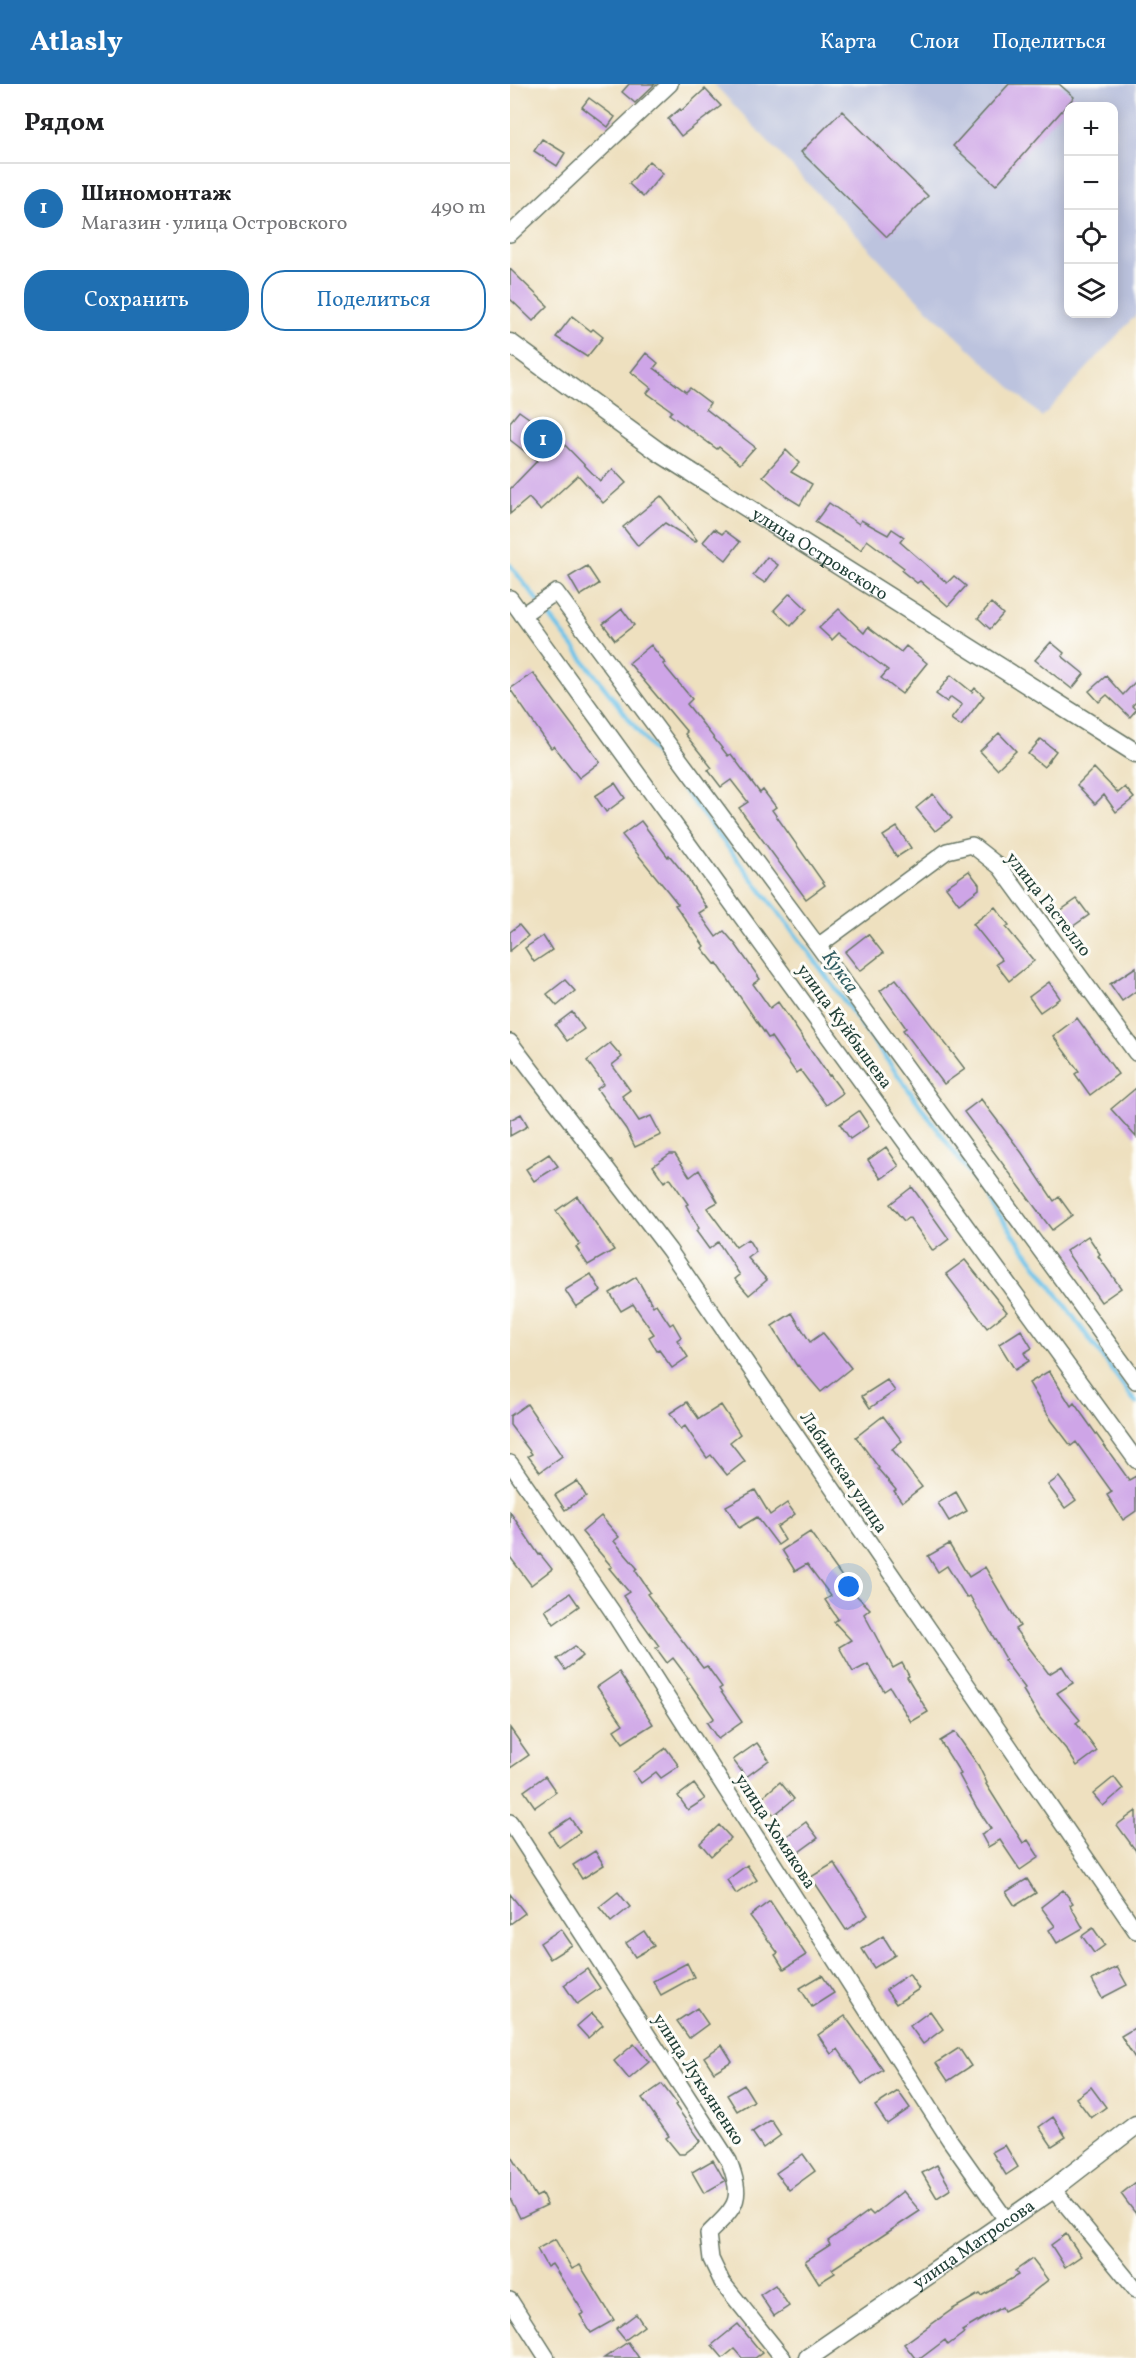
<!DOCTYPE html>
<html lang="ru">
<head>
<meta charset="utf-8">
<style>
	:root { --surface:#fff; --page:#f6f6f6; --text:#202124; --muted:#757577; --line:#e0e0e0; --accent:#1f6fb2 }
	body { margin:0; font-family:Vollkorn,serif; background:var(--page); color:var(--text) }
	.controls { position:absolute; right:18px; top:18px; display:grid; overflow:hidden; border-radius:12px; box-shadow:0 3px 15px #0003 }
	.controls button { width:54px; height:54px; display:grid; place-items:center; padding:0; border:0; border-bottom:2px solid var(--line); background:var(--surface); color:var(--text); font:30px sans-serif }
	.you { position:absolute; left:339px; top:1503px; width:21px; height:21px; margin:-15px; border:4px solid #fff; border-radius:50%; background:#1a73e8; box-shadow:0 0 0 9px #1a73e833 }
	.badge { display:grid; place-items:center; width:39px; height:39px; border-radius:50%; background:var(--accent); color:#fff; font-size:20px; font-weight:700 }
	.pin { position:absolute; translate:-50% -50%; border:3px solid #fff; box-shadow:0 2px 6px #0006 }
	.list { margin:0; padding:0; list-style:none }
	h2 { display:flex; justify-content:space-between; align-items:center; height:78px; margin:0; padding:0 24px; font-size:26px }
	h2 small { font-size:20px; font-weight:400; color:var(--muted) }
	.list li { display:grid; grid-template-columns:39px 1fr auto; gap:18px; align-items:center; box-sizing:border-box; height:90px; padding:0 24px; border-top:2px solid var(--line) }
	.list b { display:block; font-size:22px; white-space:nowrap }
	.list p { margin:0; font-size:20px; white-space:nowrap; color:var(--muted) }
	.list em { font-size:20px; font-style:normal; color:var(--muted) }
	.actions { display:flex; gap:12px; padding:18px 24px }
	.actions a { flex:1; padding:14px 0; border:2px solid var(--accent); border-radius:24px; text-align:center; font-size:21px; color:var(--accent) }
	.actions .main { background:var(--accent); color:#fff }
	.icon { flex:none; width:33px; height:33px; fill:none; stroke:currentColor; stroke-width:2; stroke-linecap:round; stroke-linejoin:round }
	.map { position:relative; flex:none; width:626px; height:2274px; overflow:hidden }
	header { display:flex; align-items:center; gap:36px; box-sizing:border-box; height:84px; padding:0 30px; background:var(--accent); color:#fff }
	header strong { font-size:28px }
	nav { display:flex; gap:33px; margin-inline-start:auto; font-size:21px }
	main { display:flex }
	aside { flex:1; background:var(--surface) }
	.map>svg:first-child { display:block }
</style>
</head>
<body>
<header>
<strong>Atlasly</strong>
<nav><a>Карта</a><a>Слои</a><a>Поделиться</a></nav>
</header>
<main>
<aside>
<h2>Рядом<small></small></h2>
<ul class="list">
<li><span class="badge">1</span><div><b>Шиномонтаж</b><p>Магазин · улица Островского</p></div><em>490 m</em></li>
</ul>
<div class="actions"><a class="main">Сохранить</a><a>Поделиться</a></div>
</aside>
<div class="map">
<svg width="626" height="2274" viewBox="0 0 626 2274">
	<rect width="100%" height="100%" fill="#fdfcf7"/>
	<filter id="ink" filterUnits="userSpaceOnUse"><feTurbulence type="fractalNoise" baseFrequency=".0167" numOctaves="2"/><feDisplacementMap in="SourceGraphic" scale="12" xChannelSelector="R" yChannelSelector="G"/><feConvolveMatrix kernelMatrix="1 2 1 2 8 2 1 2 1" color-interpolation-filters="sRGB"/></filter>
	<filter id="wash" filterUnits="userSpaceOnUse"><feTurbulence type="fractalNoise" baseFrequency=".008" numOctaves="4" result="noise"/><feDisplacementMap in="SourceGraphic" scale="24" xChannelSelector="R" yChannelSelector="G"/><feGaussianBlur stdDeviation="1.35" result="paint"/><feColorMatrix in="noise" values="0 0 0 0 0 0 0 0 0 0 0 0 0 0 0 0 0 1.4 0 .05"/><feComposite in="paint" operator="in"/></filter>
	<g filter="url(#wash)">
		<rect width="100%" height="100%" fill="#eee0bf"/>
		<path fill="#bcc3de" fill-rule="evenodd" d="M204,0H626V231L532,333L404,212ZM558,22H604V230H558Z"/>
		<g fill="none" stroke-linecap="round" stroke-linejoin="round">
			<path stroke="#6dc3ea" stroke-width="4.5" d="M0,481L298,867L626,1319"/>
		</g>
		<g id="blocks">
			<path fill="#cea5e7" d="M119,0H145L125,19L112,8Z
				M499,0H549L564,13L486,101L443,62Z
				M195,5L211,22L171,52L158,35L170,25L171,27Z
				M79,14L105,33L98,43L72,23Z
				M332,27L418,112L377,153L291,68Z
				M32,55L55,69L47,82L24,67Z
				M139,77L153,89L133,113L119,100Z
				M0,185L38,222L23,237L0,215Z
				M62,232L81,247L83,245L93,253L77,273L46,253Z
				M136,269L148,279L144,284L176,308L180,304L200,319L196,325L245,363L230,380L209,363L207,365L159,330L162,327L137,309L141,304L121,288Z
				M9,327L50,356L90,397L103,385L116,399L93,419L68,391L30,426L19,414L0,430V405L27,377L0,356V338Z
				M276,366L289,379L281,388L302,400L290,421L277,413L253,392Z
				M151,412L187,456L185,458L155,439L128,462L113,443Z
				M319,419L349,440L351,436L378,451L382,445L394,453L390,458L437,499L444,492L456,502L438,522L410,497L407,499L392,487L394,484L357,456L351,466L305,438Z
				M204,445L212,450L215,447L230,458L216,476L193,458Z
				M257,473L268,481L255,499L243,491Z
				M77,482L89,500L70,512L59,493Z
				M280,509L297,525L281,542L264,526Z
				M481,519L493,530L480,545L468,534Z
				M112,525L124,541L105,556L93,540Z
				M329,525L354,549L358,543L391,568L396,562L417,579L392,610L371,594L378,586L329,549L322,556L309,544Z
				M541,558L554,569L552,572L574,590L562,605L525,576Z
				M141,561L155,579L153,580L182,615L177,620L218,672L221,670L250,709L253,706L266,723L262,726L315,801L296,815L229,724L238,718L221,696L211,703L198,686L202,684L175,650L177,648L119,579Z
				M23,589L90,678L69,694L44,662L41,664L0,605Z
				M441,591L462,608L465,604L474,612L451,642L441,635L452,621L441,613L437,618L426,610Z
				M596,592L613,611L626,597V618L622,622L626,626L620,633L597,611L589,618L579,607Z
				M489,649L506,667L487,685L470,667Z
				M531,655L546,667L534,683L518,670Z
				M584,684L608,709L615,703L624,714L606,728L594,711L585,720L567,701Z
				M105,699L115,714L96,728L85,712Z
				M423,710L442,734L425,747L406,724Z
				M131,737L158,773L159,771L176,792L197,824L189,829L206,853L214,847L226,861L250,895L243,900L260,924L268,918L319,992L320,991L333,1009L316,1021L290,986L286,989L261,953L258,954L207,879L205,880L192,864L194,862L165,821L168,820L112,751Z
				M387,743L401,764L387,773L373,752Z
				M459,787L469,800V805L449,820L436,803Z
				M567,815L579,831L559,845L547,829Z
				M485,823L499,841L496,843L524,877L499,897L486,880L492,876L463,840Z
				M9,841L18,852L0,867V848Z
				M358,850L373,869L350,887L335,868Z
				M33,852L42,866L24,878L15,864Z
				M626,883V907L612,917L600,900Z
				M386,895L455,985L434,1000L393,946L396,944L370,907Z
				M55,896L65,907L47,922L37,910Z
				M539,898L550,914L530,928L519,913Z
				M62,928L74,945L57,957L45,941Z
				M567,934L608,990L580,1011L565,990L569,987L543,952Z
				M100,959L112,973L102,981L120,1006L112,1012L129,1037L141,1032L151,1051L125,1063L116,1045L87,1005L94,1000L77,977Z
				M626,1004V1053L601,1025Z
				M471,1015L512,1069L544,1117L549,1113L562,1131L542,1146L454,1028Z
				M349,1027L359,1042L340,1055L330,1040Z
				M11,1030L18,1042L0,1052V1036Z
				M376,1063L389,1082L371,1095L358,1076Z
				M39,1070L48,1082L24,1097L16,1085Z
				M160,1070H165L180,1093L189,1086L208,1118L197,1124L226,1163L238,1155L246,1168L238,1174L257,1196L239,1211L225,1195L230,1191L208,1158L199,1165L186,1147L189,1144L176,1121L178,1120L160,1094L154,1098L143,1082Z
				M402,1103L439,1155L423,1167L399,1133L394,1137L380,1120Z
				M67,1112L104,1166L78,1181L66,1163L70,1161L46,1127Z
				M578,1152L590,1170L588,1172L611,1204L591,1218L556,1167Z
				M455,1176L497,1228L477,1244L436,1190Z
				M81,1190L91,1207L66,1223L55,1206Z
				M126,1193L143,1222L146,1220L160,1241L163,1239L171,1253L167,1256L178,1273L162,1284L149,1266L147,1267L139,1253L144,1250L123,1220L111,1227L100,1209Z
				M282,1229L300,1258L313,1249L341,1284L311,1308L288,1281L287,1282L262,1242Z
				M511,1246L522,1264L514,1269L519,1277L505,1286L489,1260Z
				M539,1287L561,1322L564,1319L619,1396L626,1392V1427L613,1436L597,1411L602,1408L566,1358L561,1362L542,1337L519,1299Z
				M377,1296L385,1307L360,1324L352,1312Z
				M177,1318L189,1335L211,1321L230,1350L220,1358L235,1377L217,1391L201,1371L197,1374L175,1342L171,1345L160,1329Z
				M17,1320L52,1372L30,1388L18,1372L22,1370L0,1341V1332Z
				M373,1332L392,1357L382,1365L412,1403L392,1418L384,1407L386,1406L368,1385L369,1384L346,1353Z
				M549,1393L566,1416L555,1424L538,1401Z
				M67,1397L76,1412L55,1426L45,1411Z
				M245,1406L260,1431L277,1419L285,1430L267,1443L275,1456L268,1461L247,1433L229,1444L216,1422Z
				M446,1408L457,1427L439,1437L428,1419Z
				M0,1428L29,1471L30,1470L42,1485L21,1501L0,1473Z
				M91,1432L109,1453L104,1457L127,1484L125,1486L140,1508L137,1510L193,1584L197,1582L212,1603L209,1605L232,1638L208,1655L197,1639L204,1634L177,1595L178,1594L163,1574L157,1579L146,1564L149,1562L113,1512L119,1508L99,1484L102,1483L72,1448Z
				M300,1448L342,1507L360,1525L354,1530L383,1584L392,1579L399,1592L397,1593L418,1628L401,1638L380,1603L374,1607L358,1580L343,1588L329,1563L341,1556L324,1538L328,1535L315,1516L321,1512L297,1480L285,1487L272,1466Z
				M439,1460L459,1493L475,1483L510,1542L505,1545L539,1590L552,1582L563,1599L547,1609L570,1636L566,1639L587,1667L567,1682L556,1665L530,1634L513,1606L515,1604L494,1576L496,1575L460,1512L457,1514L437,1482L428,1488L418,1472Z
				M60,1509L69,1522L44,1540L35,1526Z
				M65,1562L73,1572L55,1586L47,1575Z
				M109,1588L143,1640L113,1659L104,1646L113,1640L87,1603Z
				M0,1644L19,1671L0,1684Z
				M445,1648L468,1681L477,1699L476,1700L513,1759L518,1756L529,1773L510,1786L490,1756L478,1763L471,1750L481,1745L467,1724L449,1691L451,1690L430,1657Z
				M247,1659L259,1676L236,1693L223,1676Z
				M156,1664L169,1682L151,1694L146,1688L131,1699L123,1688Z
				M35,1692L46,1708L25,1723L14,1707Z
				M604,1693L613,1705L593,1722L583,1710Z
				M270,1698L284,1715L264,1731L250,1715Z
				M184,1700L195,1715L178,1726L168,1712Z
				M626,1727V1767L607,1741Z
				M60,1734L70,1748L49,1763L39,1748Z
				M296,1738L308,1754L286,1770L277,1757V1752Z
				M209,1741L221,1754L201,1772L190,1759Z
				M85,1767L94,1781L72,1795L63,1781Z
				M324,1779L358,1831L336,1846L301,1793Z
				M237,1781L247,1796L226,1810L217,1796Z
				M517,1795L526,1809L505,1822L496,1808Z
				M553,1806L563,1819L560,1821L573,1844L547,1859L539,1846L545,1842L531,1823Z
				M108,1808L120,1823L101,1838L89,1823Z
				M0,1810L15,1829L0,1840Z
				M260,1817L296,1871L274,1885L265,1871L268,1869L240,1832Z
				M583,1844L595,1861L584,1869L572,1852Z
				M51,1845L62,1861L40,1875L30,1859Z
				M134,1847L144,1862L125,1873L116,1859Z
				M373,1852L385,1871L364,1884L352,1865Z
				M177,1879L184,1893L151,1911L143,1897Z
				M607,1883L617,1901L592,1914L582,1896Z
				M77,1885L90,1904L67,1920L54,1901Z
				M399,1890L409,1905L386,1920L376,1906Z
				M312,1891L324,1909L302,1923L290,1904Z
				M187,1924L198,1940L179,1954L167,1937Z
				M420,1927L433,1945L413,1960L400,1942Z
				M82,1929L93,1941L78,1954L67,1942Z
				M335,1932L373,1986L352,2000L328,1965L321,1970L308,1951Z
				M626,1943V1976L611,1952Z
				M124,1960L139,1978L119,1995L104,1977Z
				M212,1961L222,1977L204,1988L194,1973Z
				M449,1964L461,1982L438,1997L426,1979Z
				M152,2000L167,2020L165,2021L191,2057L174,2070H169L156,2054L159,2052L132,2014Z
				M234,2001L244,2017L227,2027L217,2011Z
				M581,2003L596,2023L581,2034L566,2014Z
				M388,2007L400,2024L377,2040L365,2022Z
				M543,2033L556,2053L542,2062L529,2043Z
				M261,2036L271,2051L253,2064L242,2048Z
				M495,2061L508,2083L496,2091L482,2068Z
				M293,2070L305,2087L279,2106L266,2089Z
				M0,2071L26,2113L32,2110L37,2121L10,2134L0,2114Z
				M203,2076L215,2097L194,2109L182,2088Z
				M427,2081L441,2105L427,2114L412,2089Z
				M626,2098V2130L611,2110Z
				M393,2107L410,2127L322,2185L325,2189L309,2199L295,2177L320,2161L318,2157L359,2127L363,2131Z
				M556,2150L571,2172L555,2183L541,2161Z
				M45,2155L62,2185L70,2181L104,2236L81,2249L70,2231L74,2229L42,2180L37,2183L27,2165Z
				M522,2175L538,2196L509,2219L494,2227L492,2223L452,2247L454,2249L438,2261L435,2256L411,2274H405L394,2260L443,2225L469,2210L471,2212L508,2191L505,2187Z
				M265,2201L279,2222L264,2232L250,2211Z
				M126,2230L134,2242L115,2256L106,2245Z
				M228,2240L252,2269L245,2274H232L224,2265L213,2274L202,2261Z
				M118,2258L129,2274H94Z"/>
		</g>
	</g>
	<g filter="url(#ink)">
		<use href="#blocks" fill-opacity="0" stroke="#677665" stroke-width="1.5"/>
		<g fill="none" stroke-linecap="round" stroke-linejoin="round">
			<defs>
				<path id="minor" d="M0,150L160,0
					M0,514L626,1376
					M12,531L46,508L308,862L626,1297
					M308,862L437,767L462,761L490,783L626,969
					M0,958L159,1166L626,1847
					M0,1379L102,1527L439,2055L497,2137
					M0,1738L219,2077C234,2117 227,2121 198,2150L201,2175L212,2198L273,2274
					M543,2105L626,2206
					M0,2216L37,2274"/>
				<g id="tertiary">
					<path id="s1" d="M0,259L149,368L626,669"/>
					<path id="s2" d="M298,2274L543,2105L626,2041"/>
				</g>
			</defs>
			<use href="#minor" stroke="#677665" stroke-width="18"/>
			<use href="#tertiary" stroke="#677665" stroke-width="21"/>
			<use href="#minor" stroke="#fff" stroke-width="15"/>
			<use href="#tertiary" stroke="#fff" stroke-width="18"/>
		</g>
	</g>
	<g text-anchor="middle" stroke-width="6" stroke-linejoin="round" paint-order="stroke">
		<g font-size="18" fill="#1f3d34" stroke="#fdfcf7">
			<text dy="6" stroke="none"><textPath href="#s1" startOffset="375">улица Островского</textPath></text>
			<text transform="translate(539 820) rotate(52)" y="6">улица Гастелло</text>
			<text transform="translate(335 942) rotate(54)" y="6">улица Куйбышева</text>
			<text transform="translate(334 1388) rotate(56)" y="6">Лабинская улица</text>
			<text transform="translate(266 1747) rotate(57)" y="6">улица Хомякова</text>
			<text transform="translate(189 1995) rotate(57)" y="6">улица Лукьяненко</text>
			<text dy="6" stroke="none"><textPath href="#s2" startOffset="201">улица Матросова</textPath></text>
		</g>
		<g font-size="20" font-style="italic" fill="#325e62" stroke="#fdfcf7">
			<text transform="translate(331 887) rotate(54)" y="7">Кукса</text>
		</g>
	</g>
</svg>
<div class="controls">
<button>+</button>
<button>−</button>
<button><svg class="icon" aria-label="locate" viewBox="0 0 24 24"><circle cx="12" cy="12" r="6"/><path d="M12 2v4M12 18v4M2 12h4M18 12h4"/></svg></button>
<button><svg class="icon" aria-label="layers" viewBox="0 0 24 24"><path d="M12 4l9 5-9 5-9-5zM3 14l9 5 9-5"/></svg></button>
</div>
<div class="you"></div>
<div class="pin badge" style="left:33px;top:355px">1</div>
</div>
</main>
</body>
</html>
